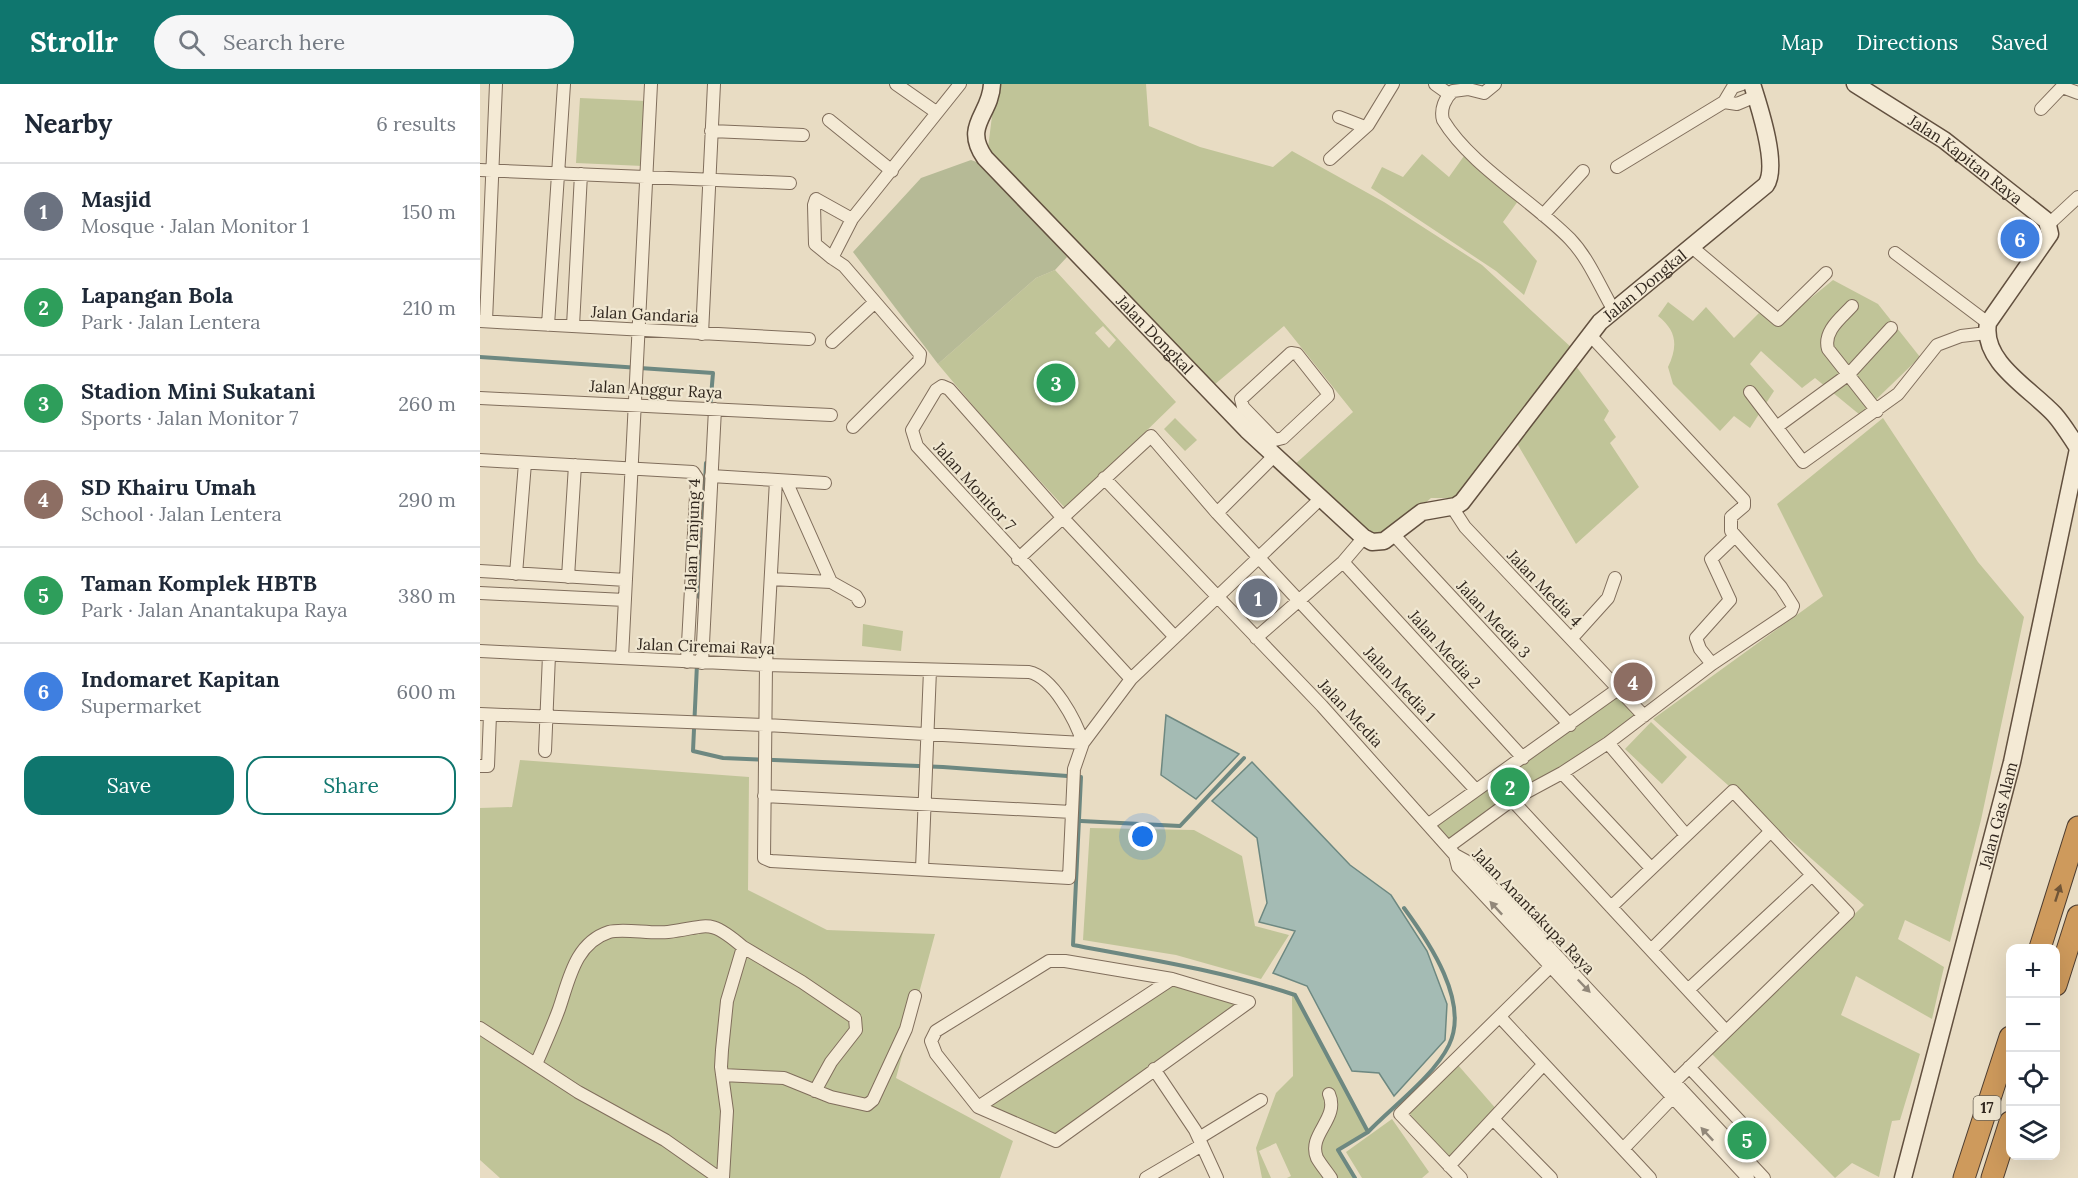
<!DOCTYPE html>
<html lang="en">
<head>
<meta charset="utf-8">
<style>
	:root { --surface:#fff; --page:#f6f6f7; --text:#1f2937; --muted:#747a83; --line:#e0e1e3; --accent:#0f766e }
	body { margin:0; font-family:Lora,serif; background:var(--page); color:var(--text) }
	.controls { position:absolute; right:18px; bottom:18px; display:grid; overflow:hidden; border-radius:12px; box-shadow:0 6px 24px #0002 }
	.controls button { width:54px; height:54px; display:grid; place-items:center; padding:0; border:0; border-bottom:2px solid var(--line); background:var(--surface); color:var(--text); font:30px sans-serif }
	.you { position:absolute; left:663px; top:753px; width:21px; height:21px; margin:-15px; border:4px solid #fff; border-radius:50%; background:#1a73e8; box-shadow:0 0 0 9px #1a73e833 }
	.badge { display:grid; place-items:center; width:39px; height:39px; border-radius:50%; background:var(--accent); color:#fff; font-size:20px; font-weight:700 }
	.pin { position:absolute; translate:-50% -50%; border:3px solid #fff; box-shadow:0 2px 6px #0006 }
	.list { margin:0; padding:0; list-style:none }
	h2 { display:flex; justify-content:space-between; align-items:center; height:78px; margin:0; padding:0 24px; font-size:26px }
	h2 small { font-size:20px; font-weight:400; color:var(--muted) }
	.list li { display:grid; grid-template-columns:39px 1fr auto; gap:18px; align-items:center; box-sizing:border-box; height:96px; padding:0 24px; border-top:2px solid var(--line) }
	.list b { display:block; font-size:22px; white-space:nowrap }
	.list p { margin:0; font-size:20px; white-space:nowrap; color:var(--muted) }
	.list em { font-size:20px; font-style:normal; color:var(--muted) }
	.actions { display:flex; gap:12px; padding:18px 24px }
	.actions a { flex:1; padding:14px 0; border:2px solid var(--accent); border-radius:18px; text-align:center; font-size:21px; color:var(--accent) }
	.actions .main { background:var(--accent); color:#fff }
	.icon { flex:none; width:33px; height:33px; fill:none; stroke:currentColor; stroke-width:2; stroke-linecap:round; stroke-linejoin:round }
	.map { position:relative; flex:none; width:1598px; height:1094px; overflow:hidden }
	header { display:flex; align-items:center; gap:36px; box-sizing:border-box; height:84px; padding:0 30px; background:var(--accent); color:#fff }
	header strong { font-size:28px }
	nav { display:flex; gap:33px; margin-inline-start:auto; font-size:21px }
	.search { width:420px; height:54px; background:var(--page); display:flex; align-items:center; gap:15px; box-sizing:border-box; padding:0 21px; border-radius:33px; color:var(--muted); font-size:22px }
	main { display:flex }
	aside { flex:1; background:var(--surface) }
	.map>svg:first-child { display:block }
</style>
</head>
<body>
<header>
<strong>Strollr</strong>
<div class="search"><svg class="icon" aria-label="search" viewBox="0 0 24 24"><circle cx="10" cy="10" r="6"/><path d="M15 15l6 6"/></svg>Search here</div>
<nav><a>Map</a><a>Directions</a><a>Saved</a></nav>
</header>
<main>
<aside>
<h2>Nearby<small>6 results</small></h2>
<ul class="list">
<li><span class="badge" style="background:#6b7280">1</span><div><b>Masjid</b><p>Mosque · Jalan Monitor 1</p></div><em>150 m</em></li>
<li><span class="badge" style="background:#2e9e5b">2</span><div><b>Lapangan Bola</b><p>Park · Jalan Lentera</p></div><em>210 m</em></li>
<li><span class="badge" style="background:#2e9e5b">3</span><div><b>Stadion Mini Sukatani</b><p>Sports · Jalan Monitor 7</p></div><em>260 m</em></li>
<li><span class="badge" style="background:#8d6e63">4</span><div><b>SD Khairu Umah</b><p>School · Jalan Lentera</p></div><em>290 m</em></li>
<li><span class="badge" style="background:#2e9e5b">5</span><div><b>Taman Komplek HBTB</b><p>Park · Jalan Anantakupa Raya</p></div><em>380 m</em></li>
<li><span class="badge" style="background:#3f7fe0">6</span><div><b>Indomaret Kapitan</b><p>Supermarket</p></div><em>600 m</em></li>
</ul>
<div class="actions"><a class="main">Save</a><a>Share</a></div>
</aside>
<div class="map">
<svg width="1598" height="1094" viewBox="0 0 1598 1094">
	<rect width="100%" height="100%" fill="#e8dcc3"/>
	<path fill="#c0c498" fill-rule="evenodd" d="M516,0H666L669,42L720,63L793,83L812,67L904,118L1002,181L1093,265L1008,378L974,414H951L907,452H891L813,382L873,328L804,242L734,301L508,64Z
		M100,14L166,17L163,82L96,79Z
		M942,70L969,93L984,72L1038,117L1023,138L1057,177L1044,211L1016,187L891,104L902,83L923,93Z
		M575,186L696,318L586,425L522,356L458,280L556,194ZM623,242L636,256L629,264L615,249Z
		M1353,196L1398,220L1440,273L1380,331L1335,294L1322,304L1281,267L1270,280L1294,307L1270,344L1254,332L1240,347L1193,300L1188,283C1198,262 1197,247 1178,232L1188,218L1213,237L1226,223L1254,254L1279,229L1299,240Z
		M1096,282L1129,327L1124,336L1136,353L1130,359L1159,403L1096,460L1035,356Z
		M695,334L717,356L705,367L684,345Z
		M1403,334L1498,478L1544,533L1501,736L1470,858L1425,836L1418,855L1464,883L1452,935L1376,892L1361,931L1440,970L1420,1036L1412,1037L1399,1093L1372,1079L1355,1094L1231,969L1384,821L1173,635L1343,512L1297,420Z
		M383,540L423,547L421,567L382,562Z
		M1138,605L1164,632L968,763L949,740Z
		M1171,638L1207,673L1182,700L1145,665Z
		M40,676L269,693L268,806L347,846L455,850L416,994L533,1057L520,1094H20L0,1076V724L32,723Z
		M610,744L714,746L762,772L775,842L809,851L781,895L696,871L603,856Z
		M692,895L769,918L576,1057L498,1023Z
		M815,911L888,1048L858,1066L875,1094H807L811,1092L796,1059L779,1067L791,1094H782L776,1064L796,1009L813,992L812,912Z
		M978,981L1017,1026L969,1074L928,1028Z
		M912,1035L949,1088L942,1094H882L866,1068Z"/>
	<path fill="#b6ba96" d="M491,76L505,81L587,173L575,186L556,194L458,280L373,168L441,94Z"/>
	<path fill="#a4bbb4" stroke="#6d8881" stroke-width="1.5" d="M686,631L759,670L716,715L681,691Z
		M772,678L870,781L911,811L947,867L967,920L965,956L914,1012L899,989L872,987L827,902L793,889L815,847L779,838L787,819L777,754L732,717Z"/>
	<g fill="none" stroke-linecap="round" stroke-linejoin="round">
		<path stroke="#6d8881" stroke-width="4" d="M0,273L233,289L230,324
			M219,513L226,379
			M217,580L213,667L243,674L463,683L601,693L593,861C668,875 743,887 815,911L888,1048L858,1066L875,1094
			M601,737L700,742L764,674
			M888,1048C912,1023 954,992 969,961C990,918 949,858 924,824"/>
		<defs>
			<path id="street" d="M416,0L456,28
				M955,0L969,10
				M1015,0L1004,9L988,5L973,7C965,14 960,25 963,36C990,81 1053,117 1090,155C1109,175 1119,201 1133,225
				M1244,18L1257,20L1276,12
				M1561,25L1582,3L1598,9
				M859,33L885,43
				M349,36L412,87
				M231,47L323,51
				M850,75L888,41L913,0
				M1137,83L1244,18L1253,3L1262,0
				M0,86L310,99
				M1063,131L1103,87
				M1569,140L1598,113
				M1213,164L1298,236L1346,189
				M1415,169L1508,239
				M352,174L335,160L334,121L336,115L372,135
				M1372,222C1361,234 1343,247 1348,265L1397,327
				M0,237L329,255
				M6,237L16,0
				M68,241L84,0
				M93,242L101,90
				M222,250L234,0
				M352,258L395,218
				M811,269L817,270L847,308L848,312L803,354L795,356L763,323L761,315Z
				M1270,308L1323,378L1418,310L1457,261L1481,252L1507,249
				M0,314L351,331
				M1298,342L1369,290L1411,244
				M373,343L439,277L440,270L364,182L352,174L372,135L480,0
				M0,376L213,388L217,394L207,578
				M231,392L345,399
				M624,394L842,622L975,771L978,783L1268,1094
				M296,396L286,581L284,774L291,777L589,794L594,685L603,659L651,595L836,419
				M306,397L351,498L376,512L379,517
				M972,423L985,443L1164,632
				M737,429L791,375
				M914,451L1090,641
				M538,475L671,352L737,429L996,706
				M863,478L1043,674
				M0,487L146,496
				M36,490L45,379
				M88,493L95,381
				M291,495L351,498
				M0,509L145,516
				M776,554L863,478L880,458
				M1091,555L1128,514L1135,494
				M0,567L286,581L549,588C573,593 596,637 603,659
				M142,574L171,0
				M222,579L235,325
				M1232,580L1220,565L1216,554L1250,516L1231,475L1255,452
				M651,595L437,362L432,346L456,306L462,302L469,305L582,433L694,552
				M0,630L286,641L603,659
				M1128,659L1205,750
				M65,667L69,571
				M0,682H8L10,631
				M1082,689L1170,783
				M284,712L592,728
				M1032,716L1245,946
				M949,740L1138,605
				M968,763L1032,716L1082,689L1128,659L1232,580L1311,527L1313,522L1301,503L1251,447V433L1264,422V416L1109,250
				M975,771L986,777L1035,827L1284,1094
				M442,785L450,586
				M1131,823L1253,707L1368,829L1186,1006
				M263,863L322,898L375,934L376,946L351,978L335,1007
				M1171,866L1290,748
				M569,877H585L692,895L769,918L576,1057L498,1023L456,970L451,957L456,947Z
				M1209,905L1332,791
				M1020,933L1170,1094
				M0,944L98,1008L185,1056L239,1094
				M56,980C64,962 72,944 79,925C89,896 95,859 129,848C142,844 171,850 188,848C229,843 228,833 263,863L247,917L242,966L241,983L247,1027L243,1094
				M1209,983L1272,1050
				M674,985L715,1046L737,1094
				M242,991L304,994L351,1013L387,1021L393,1016L426,945L435,912
				M849,1010C860,1035 827,1050 837,1074C841,1081 847,1088 851,1094
				M498,1023L692,895
				M1013,1035L1071,1094
				M719,1054L781,1016
				M1143,1065L1193,1013
				M969,1082L1063,981
				M666,1094L722,1061
				M981,1094L920,1030L1075,878"/>
			<g id="secondary">
				<path id="s1" d="M512,0C511,31 482,41 505,74L767,346L883,453L892,458L904,457L942,428L976,422L982,418L1120,238L1286,101C1299,82 1279,22 1272,0"/>
				<path id="s2" d="M1375,0L1464,56L1567,137L1570,150L1508,239C1501,278 1551,305 1574,330C1583,340 1590,352 1598,364"/>
				<path id="s3" d="M1423,1094L1532,678L1598,365"/>
			</g>
			<path id="highway" d="M1560,864L1598,743
				M1576,901L1598,832
				M1484,1094L1530,953
				M1512,1094L1530,1038"/>
		</defs>
		<use href="#street" stroke="#806e5c" stroke-width="14"/>
		<use href="#secondary" stroke="#62503f" stroke-width="19"/>
		<use href="#highway" stroke="#4e3d30" stroke-width="23"/>
		<use href="#street" stroke="#f4ead5" stroke-width="12"/>
		<use href="#secondary" stroke="#f4ead5" stroke-width="16"/>
		<use href="#highway" stroke="#ce9a5c" stroke-width="21"/>
	</g>
	<defs><path id="oneway-solid" d="M-6-.8H1V-3.2L6.5 0L1 3.2V.8H-6Z" transform="scale(1.5)"/></defs>
	<use fill="#705537" href="#oneway-solid" transform="translate(1578 809) rotate(-72)"/>
	<g fill="#92887a">
		<use href="#oneway-solid" transform="translate(1016 824) rotate(-133)"/>
		<use href="#oneway-solid" transform="translate(1104 902) rotate(46)"/>
		<use href="#oneway-solid" transform="translate(1227 1050) rotate(-133)"/>
	</g>
	<g text-anchor="middle" stroke-width="4.5" stroke-linejoin="round" paint-order="stroke">
		<rect fill="#f0e7d1" stroke="#6a6154" stroke-width="1.5" x="1493.5" y="1012" width="27" height="24" rx="4.5"/>
		<g font-size="15" font-weight="bold" fill="#31271e">
			<text x="1507" y="1029">17</text>
		</g>
		<g font-size="16" fill="#31271e" stroke="#f0e7d1">
			<text dy="6" stroke="none"><textPath href="#s2" startOffset="134">Jalan Kapitan Raya</textPath></text>
			<text dy="6" stroke="none"><textPath href="#s1" startOffset="1011">Jalan Dongkal</textPath></text>
			<text transform="translate(165 230) rotate(3)" y="6">Jalan Gandaria</text>
			<text dy="6" stroke="none"><textPath href="#s1" startOffset="324">Jalan Dongkal</textPath></text>
			<text transform="translate(176 305) rotate(3)" y="6">Jalan Anggur Raya</text>
			<text transform="translate(495 402) rotate(48)" y="6">Jalan Monitor 7</text>
			<text transform="translate(212 451) rotate(-88)" y="6">Jalan Tanjung 4</text>
			<text transform="translate(1065 504) rotate(46)" y="6">Jalan Media 4</text>
			<text transform="translate(1014 535) rotate(47)" y="6">Jalan Media 3</text>
			<text transform="translate(226 562) rotate(2)" y="6">Jalan Ciremai Raya</text>
			<text transform="translate(965 565) rotate(48)" y="6">Jalan Media 2</text>
			<text transform="translate(920 600) rotate(47)" y="6">Jalan Media 1</text>
			<text transform="translate(871 629) rotate(47)" y="6">Jalan Media</text>
			<text dy="6" stroke="none"><textPath href="#s3" startOffset="375">Jalan Gas Alam</textPath></text>
			<text transform="translate(1054 827) rotate(46)" y="6">Jalan Anantakupa Raya</text>
		</g>
	</g>
</svg>
<div class="controls">
<button>+</button>
<button>−</button>
<button><svg class="icon" aria-label="locate" viewBox="0 0 24 24"><circle cx="12" cy="12" r="6"/><path d="M12 2v4M12 18v4M2 12h4M18 12h4"/></svg></button>
<button><svg class="icon" aria-label="layers" viewBox="0 0 24 24"><path d="M12 4l9 5-9 5-9-5zM3 14l9 5 9-5"/></svg></button>
</div>
<div class="you"></div>
<div class="pin badge" style="left:778px;top:514px;background:#6b7280">1</div>
<div class="pin badge" style="left:1030px;top:703px;background:#2e9e5b">2</div>
<div class="pin badge" style="left:576px;top:299px;background:#2e9e5b">3</div>
<div class="pin badge" style="left:1153px;top:598px;background:#8d6e63">4</div>
<div class="pin badge" style="left:1267px;top:1056px;background:#2e9e5b">5</div>
<div class="pin badge" style="left:1540px;top:155px;background:#3f7fe0">6</div>
</div>
</main>
</body>
</html>
